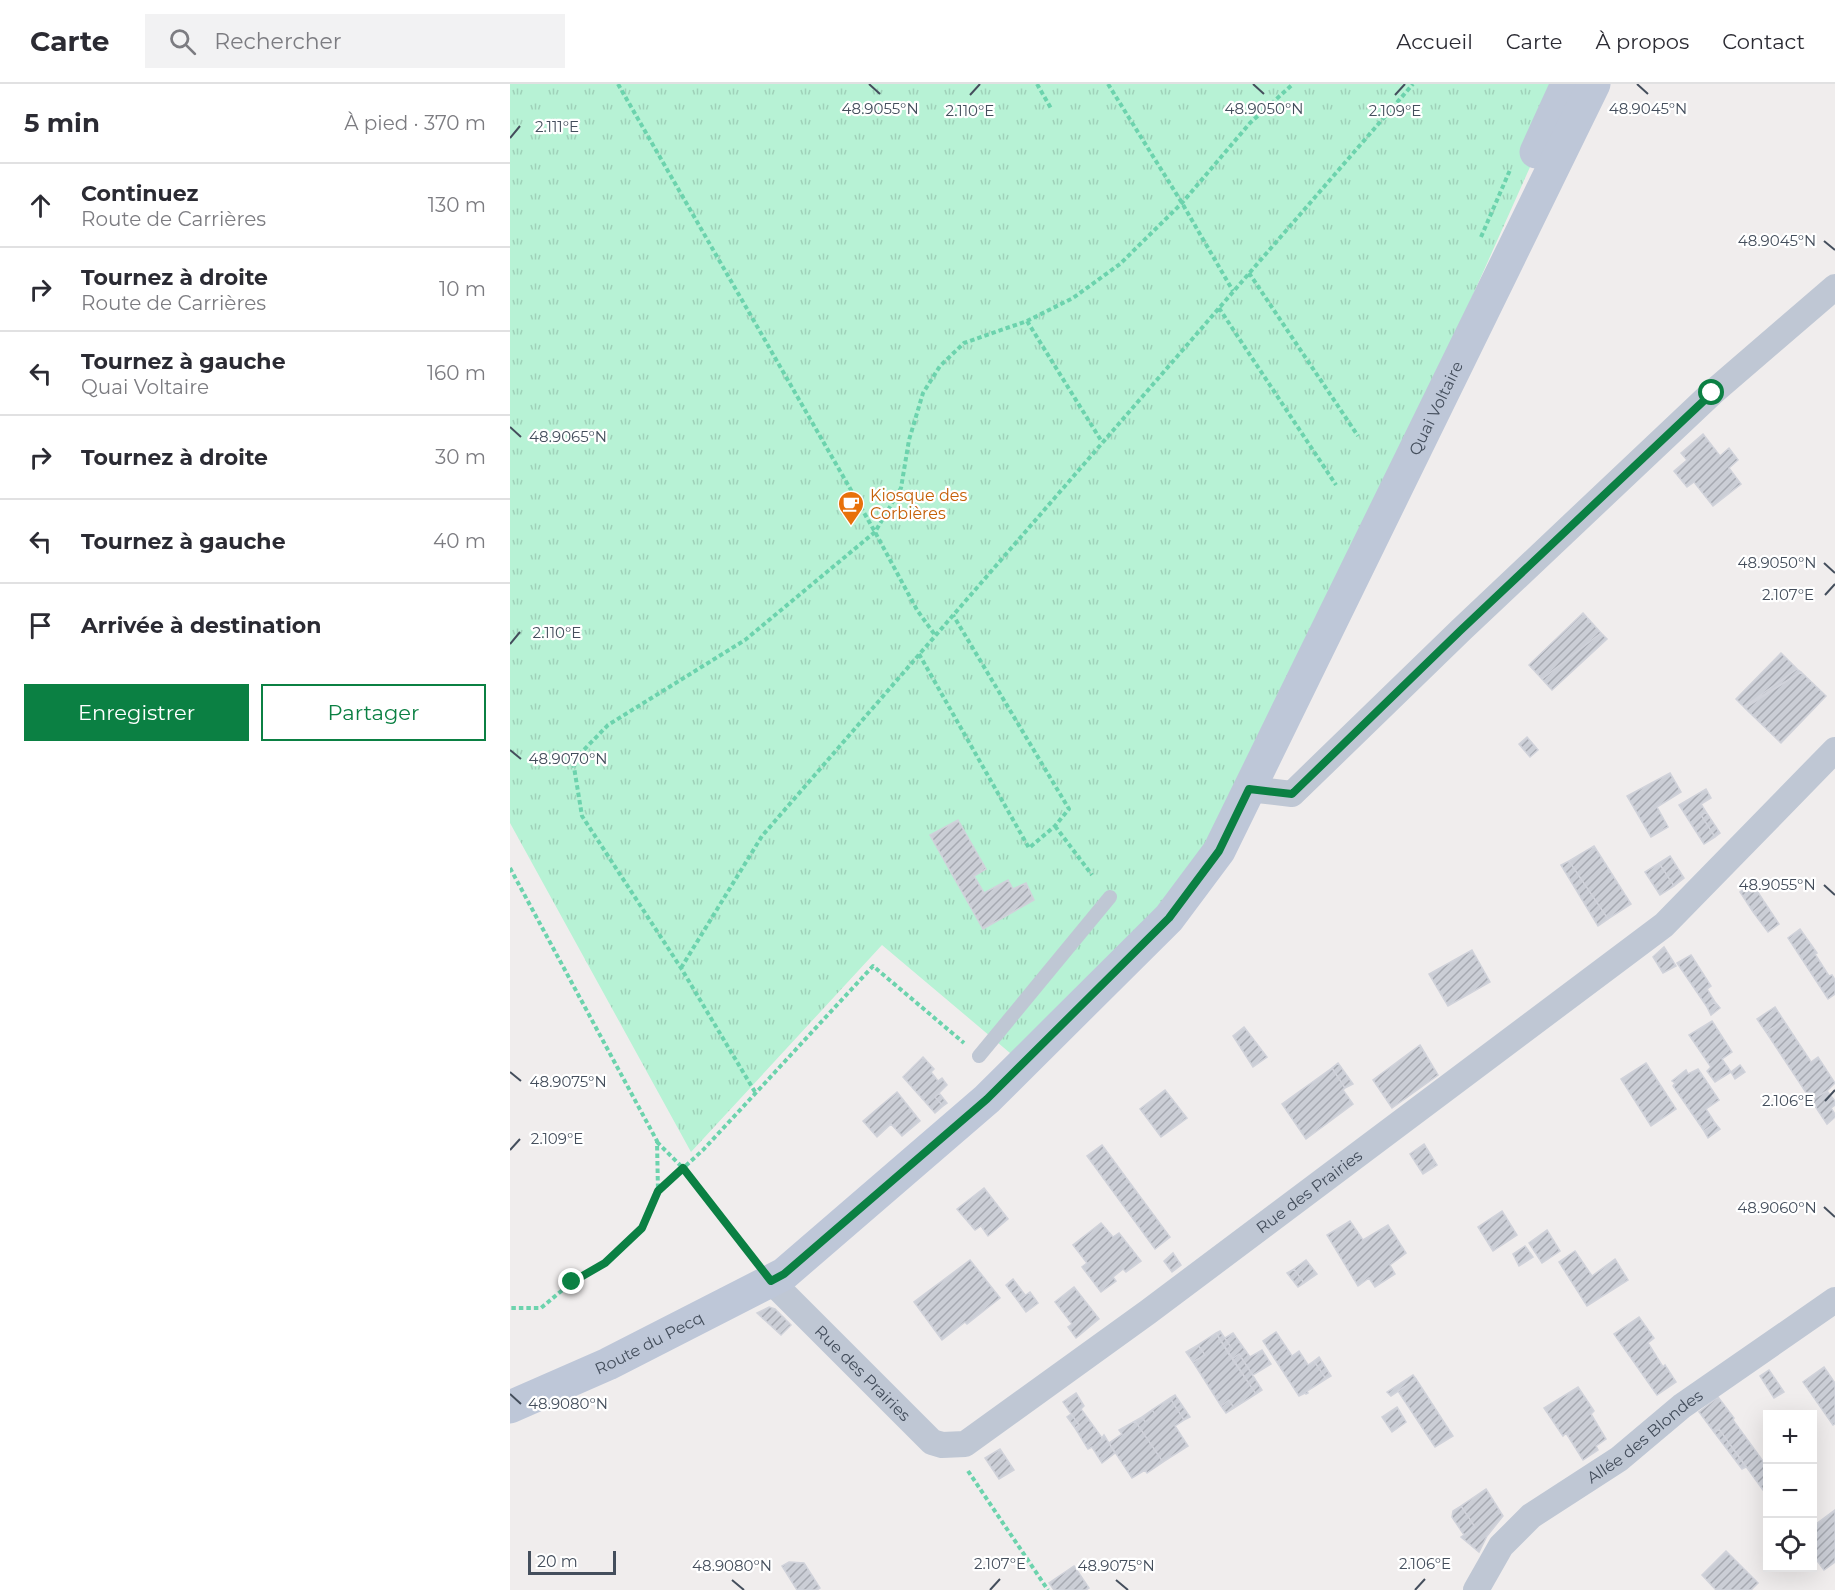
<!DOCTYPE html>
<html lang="fr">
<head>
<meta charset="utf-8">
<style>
	:root { --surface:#fff; --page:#f2f2f3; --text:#2b2b33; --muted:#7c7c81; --line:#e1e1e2; --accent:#0b8043 }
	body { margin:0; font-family:Montserrat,sans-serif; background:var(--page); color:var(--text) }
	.controls { position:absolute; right:18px; bottom:18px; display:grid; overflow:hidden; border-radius:0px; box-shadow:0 6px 24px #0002 }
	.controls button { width:54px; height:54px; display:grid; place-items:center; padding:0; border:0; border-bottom:2px solid var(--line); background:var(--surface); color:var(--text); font:30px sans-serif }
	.scale { position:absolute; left:18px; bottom:15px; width:88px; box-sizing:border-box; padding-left:6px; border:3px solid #444e5c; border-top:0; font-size:16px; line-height:21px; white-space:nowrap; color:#444e5c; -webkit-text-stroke:4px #fff; paint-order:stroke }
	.stop { position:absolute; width:18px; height:18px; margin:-14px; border:4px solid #0b8043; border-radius:50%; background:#fff }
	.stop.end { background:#0b8043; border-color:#fff; box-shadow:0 2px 6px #0008 }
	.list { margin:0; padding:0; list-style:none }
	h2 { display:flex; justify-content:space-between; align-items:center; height:78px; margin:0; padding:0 24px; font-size:26px }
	h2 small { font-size:20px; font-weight:400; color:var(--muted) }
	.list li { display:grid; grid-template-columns:39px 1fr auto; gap:18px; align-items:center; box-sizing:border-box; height:84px; padding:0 24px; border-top:2px solid var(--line) }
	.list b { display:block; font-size:22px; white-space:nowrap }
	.list p { margin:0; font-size:20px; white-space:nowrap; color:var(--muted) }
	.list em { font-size:20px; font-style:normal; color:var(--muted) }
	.actions { display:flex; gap:12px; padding:18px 24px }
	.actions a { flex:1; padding:14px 0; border:2px solid var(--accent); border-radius:0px; text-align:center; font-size:21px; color:var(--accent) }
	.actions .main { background:var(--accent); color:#fff }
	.icon { flex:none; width:33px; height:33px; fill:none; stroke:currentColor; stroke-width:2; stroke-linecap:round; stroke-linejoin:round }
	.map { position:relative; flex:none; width:1325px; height:1506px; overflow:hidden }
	header { display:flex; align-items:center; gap:36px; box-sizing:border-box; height:84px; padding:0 30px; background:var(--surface); border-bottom:2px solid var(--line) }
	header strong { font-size:28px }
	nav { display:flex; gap:33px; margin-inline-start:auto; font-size:21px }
	.search { width:420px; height:54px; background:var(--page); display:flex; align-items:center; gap:15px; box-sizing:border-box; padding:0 21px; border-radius:0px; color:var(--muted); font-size:22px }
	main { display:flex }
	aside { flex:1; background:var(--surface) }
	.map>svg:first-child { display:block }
</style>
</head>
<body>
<header>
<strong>Carte</strong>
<div class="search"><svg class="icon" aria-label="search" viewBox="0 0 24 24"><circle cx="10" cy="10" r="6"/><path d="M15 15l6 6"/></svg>Rechercher</div>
<nav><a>Accueil</a><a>Carte</a><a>À propos</a><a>Contact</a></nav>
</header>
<main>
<aside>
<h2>5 min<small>À pied · 370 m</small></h2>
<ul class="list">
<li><svg class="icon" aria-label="ahead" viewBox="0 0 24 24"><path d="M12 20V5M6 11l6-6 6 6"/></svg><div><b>Continuez</b><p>Route de Carrières</p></div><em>130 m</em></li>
<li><svg class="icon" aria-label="right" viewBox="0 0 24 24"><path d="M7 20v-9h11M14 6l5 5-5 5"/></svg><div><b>Tournez à droite</b><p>Route de Carrières</p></div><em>10 m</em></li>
<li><svg class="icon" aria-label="left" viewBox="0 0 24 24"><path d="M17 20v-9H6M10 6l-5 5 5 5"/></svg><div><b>Tournez à gauche</b><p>Quai Voltaire</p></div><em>160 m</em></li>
<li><svg class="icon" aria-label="right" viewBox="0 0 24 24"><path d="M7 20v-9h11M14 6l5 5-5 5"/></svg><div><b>Tournez à droite</b></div><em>30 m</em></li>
<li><svg class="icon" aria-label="left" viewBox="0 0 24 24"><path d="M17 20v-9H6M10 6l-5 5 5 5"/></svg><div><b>Tournez à gauche</b></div><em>40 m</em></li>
<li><svg class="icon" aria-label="arrive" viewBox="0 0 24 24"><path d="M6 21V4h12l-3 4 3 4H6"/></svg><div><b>Arrivée à destination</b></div></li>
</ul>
<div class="actions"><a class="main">Enregistrer</a><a>Partager</a></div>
</aside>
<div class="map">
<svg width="1325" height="1506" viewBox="0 0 1325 1506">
	<defs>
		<pattern id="park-tufts" width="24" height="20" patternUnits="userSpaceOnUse" patternTransform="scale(1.5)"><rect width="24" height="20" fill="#b7f2d5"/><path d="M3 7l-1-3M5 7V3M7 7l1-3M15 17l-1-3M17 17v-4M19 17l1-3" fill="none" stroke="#9fd1b9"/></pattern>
		<pattern id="building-hatch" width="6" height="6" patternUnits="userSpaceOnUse" patternTransform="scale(1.5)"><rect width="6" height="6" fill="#cbced6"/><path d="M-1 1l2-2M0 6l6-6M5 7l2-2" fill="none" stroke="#a6a9b1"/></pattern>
	</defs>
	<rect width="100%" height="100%" fill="#f0eded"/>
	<path fill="url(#park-tufts)" d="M0,0H1057L767,650L709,767L512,979L372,861L181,1068L0,739Z"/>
	<path fill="url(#building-hatch)" stroke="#d0d2da" stroke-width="1.5" d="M1193,350L1210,372L1219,364L1228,376L1219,384L1231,400L1203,422L1184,398L1177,403L1164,387L1177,376L1171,369Z
		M1073,529L1091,549L1032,595L1019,581Z
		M1091,549L1097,555L1042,606L1032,595Z
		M1271,569L1287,585L1234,623L1226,615Z
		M1287,585L1291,588L1234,623Z
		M1291,588L1316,612L1271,659L1235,624Z
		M1017,653L1028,666L1020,673L1009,660Z
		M1160,689L1171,708L1147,723L1158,743L1141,753L1117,712Z
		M1196,705L1201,714L1191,720L1196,728L1191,731L1205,753L1194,760L1169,721Z
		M1196,728L1210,749L1205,753L1191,731Z
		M448,736L476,785L464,792L474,809L498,796L503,805L516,799L524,816L473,845L420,751Z
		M1084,762L1121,820L1098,835L1059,777Z
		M1160,772L1174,794L1164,802L1149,779Z
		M1059,777L1098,835L1088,842L1051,781Z
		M1149,779L1164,802L1150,811L1135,788Z
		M1242,799L1255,819L1243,828L1230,808Z
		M1255,819L1269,840L1258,848L1243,828Z
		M1290,845L1307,869L1305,870L1319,892L1322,891L1325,896V910L1318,915L1278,854Z
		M1154,863L1166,882L1153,889L1143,873Z
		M962,866L980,898L938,922L919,890Z
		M1181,871L1201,902L1197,905L1205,918L1197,923L1167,879Z
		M1205,918L1210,924L1201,931L1197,923Z
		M1265,923L1274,937L1256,948L1247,935Z
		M1202,937L1222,968L1212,975L1221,988L1205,998L1197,987L1201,983L1179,951Z
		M1274,937L1301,978L1308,973L1325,999L1317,1007L1301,1016L1256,948Z
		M734,943L757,973L743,983L723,952Z
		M910,961L928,991L882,1024L863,996Z
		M413,973L424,985L421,988L428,997L432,994L437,1001L425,1013L433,1022L425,1029L393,993Z
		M828,979L843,1000L835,1004L822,984Z
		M1136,979L1166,1025L1141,1042L1111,995Z
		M1230,981L1235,988L1225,995L1221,988Z
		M822,984L835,1004L833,1006L843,1020L796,1055L772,1020Z
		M1188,985L1209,1016L1196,1025L1205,1039L1194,1047L1163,1002L1165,999L1162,997L1176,986L1178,990Z
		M655,1006L677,1034L651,1053L630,1025Z
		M1317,1007L1325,1017V1021L1321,1024L1325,1030V1033L1317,1040L1301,1016Z
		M387,1008L410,1037L392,1052L381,1040L367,1053L353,1037Z
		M429,1009L437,1019L433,1022L425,1013Z
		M1205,1039L1210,1045L1198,1054L1194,1047Z
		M914,1060L927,1081L913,1090L900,1070Z
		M592,1061L660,1153L645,1165L577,1072Z
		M474,1104L498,1135L478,1152L471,1142L465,1146L447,1125Z
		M992,1127L1007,1151L983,1167L968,1143Z
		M840,1137L853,1156L878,1141L896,1169L880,1181L885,1190L865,1203L859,1194L848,1202L817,1151Z
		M591,1139L603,1153L609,1149L631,1177L616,1188L613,1185L603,1193L606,1197L591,1208L572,1183L577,1179L563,1161Z
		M1037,1146L1050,1167L1032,1179L1019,1159Z
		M1015,1162L1023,1173L1009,1182L1003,1170Z
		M1065,1167L1082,1192L1105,1175L1118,1196L1077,1222L1049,1178Z
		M663,1169L671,1181L662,1188L654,1177Z
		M460,1176L490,1214L457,1240L455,1238L432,1256L404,1218Z
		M796,1176L807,1190L794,1199L784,1185Z
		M784,1185L794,1199L788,1203L777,1189Z
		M503,1195L515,1211L508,1217L496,1201Z
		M564,1203L589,1235L566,1254L558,1243L562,1240L545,1218Z
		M520,1208L528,1219L516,1228L508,1217Z
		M259,1223L265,1225L281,1241L271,1251L247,1229Z
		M1129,1233L1144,1254L1138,1259L1153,1283L1155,1281L1166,1298L1147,1311L1104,1250Z
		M710,1247L722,1265L718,1269L706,1249Z
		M766,1248L782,1272L789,1267L798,1281L804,1277L816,1295L797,1307L798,1309L796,1310L795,1309L789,1312L753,1257Z
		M706,1249L746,1310L724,1324L719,1316L711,1322L683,1278L695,1271L688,1261Z
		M723,1249L740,1273L752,1266L761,1280L743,1291L729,1270L722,1275L718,1269L722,1265L715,1254Z
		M688,1261L695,1271L683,1278L676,1268Z
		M729,1270L752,1306L746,1310L722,1275Z
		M809,1273L821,1292L816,1295L804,1277Z
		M1314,1283L1325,1299V1340L1323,1341L1293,1298Z
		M1259,1286L1274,1308L1264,1314L1250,1292Z
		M903,1291L906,1295L881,1312L877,1308Z
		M906,1295L943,1352L925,1363L888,1307Z
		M1068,1303L1084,1327L1081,1330L1096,1355L1086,1362L1088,1366L1073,1376L1056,1349L1053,1352L1034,1324Z
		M566,1309L574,1322L571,1325L592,1354L594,1351L605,1369L592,1379L582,1363L578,1365L565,1344L569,1341L553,1318Z
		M665,1311L680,1333L674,1336L660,1314Z
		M1208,1313L1224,1334L1223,1336L1258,1384V1403L1253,1406L1209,1345L1204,1348L1189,1328Z
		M660,1314L674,1336L665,1342L678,1362L653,1378L625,1337L632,1333L635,1338L646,1331L642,1326Z
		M719,1316L724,1324L716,1329L711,1322Z
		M887,1323L896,1338L882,1348L872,1333Z
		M642,1326L646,1331L635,1338L632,1333Z
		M561,1330L569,1341L565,1344L557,1333Z
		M625,1337L653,1378L637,1389L635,1386L622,1394L599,1359L612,1350L609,1346Z
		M1209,1345L1236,1383L1232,1385L1204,1348Z
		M490,1365L504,1386L489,1395L475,1374Z
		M976,1405L993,1432L977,1452L969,1468L951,1453L965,1443L951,1422Z
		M951,1422L965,1443L954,1451L942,1433L943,1427Z
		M1325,1426V1478L1314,1486L1302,1470V1443Z
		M1216,1467L1248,1499L1241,1506H1206L1192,1491Z
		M279,1478L294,1479L310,1504L307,1506H287L272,1482Z
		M564,1482L579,1504L576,1506H544L539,1499Z"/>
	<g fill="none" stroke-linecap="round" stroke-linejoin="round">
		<path stroke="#6cd3ad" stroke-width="4" stroke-dasharray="4.5 3" stroke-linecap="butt" d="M108,0L365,448L407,526L425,551
			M527,0L542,26
			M598,0L672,119L723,207
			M971,153L1000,86
			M739,189L848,352
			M709,224L826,401
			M517,237L592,358
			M409,570L519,764L545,742L559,725L443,531
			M545,742L582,791
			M0,784L147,1057L148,1107L132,1144L95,1179L62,1198L31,1224H0
			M171,884L252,752L903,0
			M245,1008L171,884L72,732L63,677L98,641L235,556L365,448L391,404L399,356L413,309L430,282L454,259L517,237L563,214L610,180L672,119L740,39L783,0
			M147,1058L173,1084L242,1172
			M148,1107L193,1066L363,882L454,959
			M458,1387L538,1506"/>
		<path stroke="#bfc7d4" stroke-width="14" d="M469,972L600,813"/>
		<g stroke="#bfc7d4" stroke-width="26">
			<path d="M739,705L782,710L951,546L1202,309L1325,203"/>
			<path id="s1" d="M261,1197L422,1358L432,1361L455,1360L638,1228L1154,841L1325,666"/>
			<path id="s2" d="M966,1506L991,1462L1021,1432L1109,1375L1172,1322L1325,1216"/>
		</g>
		<g stroke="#bec7d8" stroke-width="33">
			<path d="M1026,68L1057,0"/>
			<path id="s3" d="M0,1323L98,1280L274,1190L477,1015L659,834L709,767L1084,0"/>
		</g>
	</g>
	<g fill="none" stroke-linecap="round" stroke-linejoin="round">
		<path stroke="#0b8043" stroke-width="8" d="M62,1198L95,1179L132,1144L148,1107L173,1084L261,1197L274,1190L477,1015L659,834L709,767L739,705L782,710L951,546L1202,309"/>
	</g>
	<path fill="none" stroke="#444e5c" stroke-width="2" d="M359,0L370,10M743,0L754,10M1127,0L1138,10M460,11L470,0M885,11L895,0M0,54L10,42M1314,157L1325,166M0,343L11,353M1314,479L1325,489M1315,511L1325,500M0,560L10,548M0,666L11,675M1314,801L1325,811M0,988L11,997M1315,1017L1325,1006M0,1066L10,1055M1314,1123L1325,1133M0,1310L11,1320M222,1496L234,1506M606,1496L618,1506M480,1506L490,1495M905,1506L915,1495"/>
	<defs>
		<symbol id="cafe-pin" viewBox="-11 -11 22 30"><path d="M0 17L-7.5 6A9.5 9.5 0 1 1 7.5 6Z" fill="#e8710a" stroke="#fff"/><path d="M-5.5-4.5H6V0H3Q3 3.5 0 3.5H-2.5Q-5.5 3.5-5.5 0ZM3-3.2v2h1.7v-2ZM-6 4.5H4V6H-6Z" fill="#fff"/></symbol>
	</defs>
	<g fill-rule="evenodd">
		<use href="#cafe-pin" x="326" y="405" width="30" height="40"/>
	</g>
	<g text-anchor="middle" stroke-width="4.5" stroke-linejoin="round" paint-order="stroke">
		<g font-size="16" fill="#444e5c" stroke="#fff">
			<text dy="6" stroke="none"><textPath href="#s3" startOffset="1406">Quai Voltaire</textPath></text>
			<text dy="6" stroke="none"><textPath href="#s1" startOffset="688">Rue des Prairies</textPath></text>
			<text dy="6" stroke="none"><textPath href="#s3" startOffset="153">Route du Pecq</textPath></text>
			<text dy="6" stroke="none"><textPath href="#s1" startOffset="130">Rue des Prairies</textPath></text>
			<text dy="6" stroke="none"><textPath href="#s2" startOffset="232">Allée des Blondes</textPath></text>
		</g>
		<g font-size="16" fill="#c56008" stroke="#fff" text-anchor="start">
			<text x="360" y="417">Kiosque des<tspan x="360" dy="18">Corbières</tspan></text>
		</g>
	</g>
	<g font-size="15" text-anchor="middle" fill="#444e5c" stroke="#fff" stroke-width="4.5" stroke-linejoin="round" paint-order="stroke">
		<text x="370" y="30">48.9055°N</text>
		<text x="754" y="30">48.9050°N</text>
		<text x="1138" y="30">48.9045°N</text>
		<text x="460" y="32">2.110°E</text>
		<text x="885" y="32">2.109°E</text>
		<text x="47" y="48">2.111°E</text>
		<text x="1267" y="162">48.9045°N</text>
		<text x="58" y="358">48.9065°N</text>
		<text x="1267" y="484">48.9050°N</text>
		<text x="1278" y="516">2.107°E</text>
		<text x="47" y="554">2.110°E</text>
		<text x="58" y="680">48.9070°N</text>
		<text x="1267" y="806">48.9055°N</text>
		<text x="58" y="1003">48.9075°N</text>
		<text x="1278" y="1022">2.106°E</text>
		<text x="47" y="1060">2.109°E</text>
		<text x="1267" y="1129">48.9060°N</text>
		<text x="58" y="1325">48.9080°N</text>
		<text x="490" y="1485">2.107°E</text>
		<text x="915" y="1485">2.106°E</text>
		<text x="222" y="1487">48.9080°N</text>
		<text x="606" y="1487">48.9075°N</text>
	</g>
</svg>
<div class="controls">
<button>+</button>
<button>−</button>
<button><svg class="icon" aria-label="locate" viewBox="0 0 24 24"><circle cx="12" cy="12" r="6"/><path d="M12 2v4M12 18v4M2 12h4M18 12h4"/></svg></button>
</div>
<div class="scale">20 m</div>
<div class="stop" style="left:1202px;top:309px"></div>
<div class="stop end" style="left:62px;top:1198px"></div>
</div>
</main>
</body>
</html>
